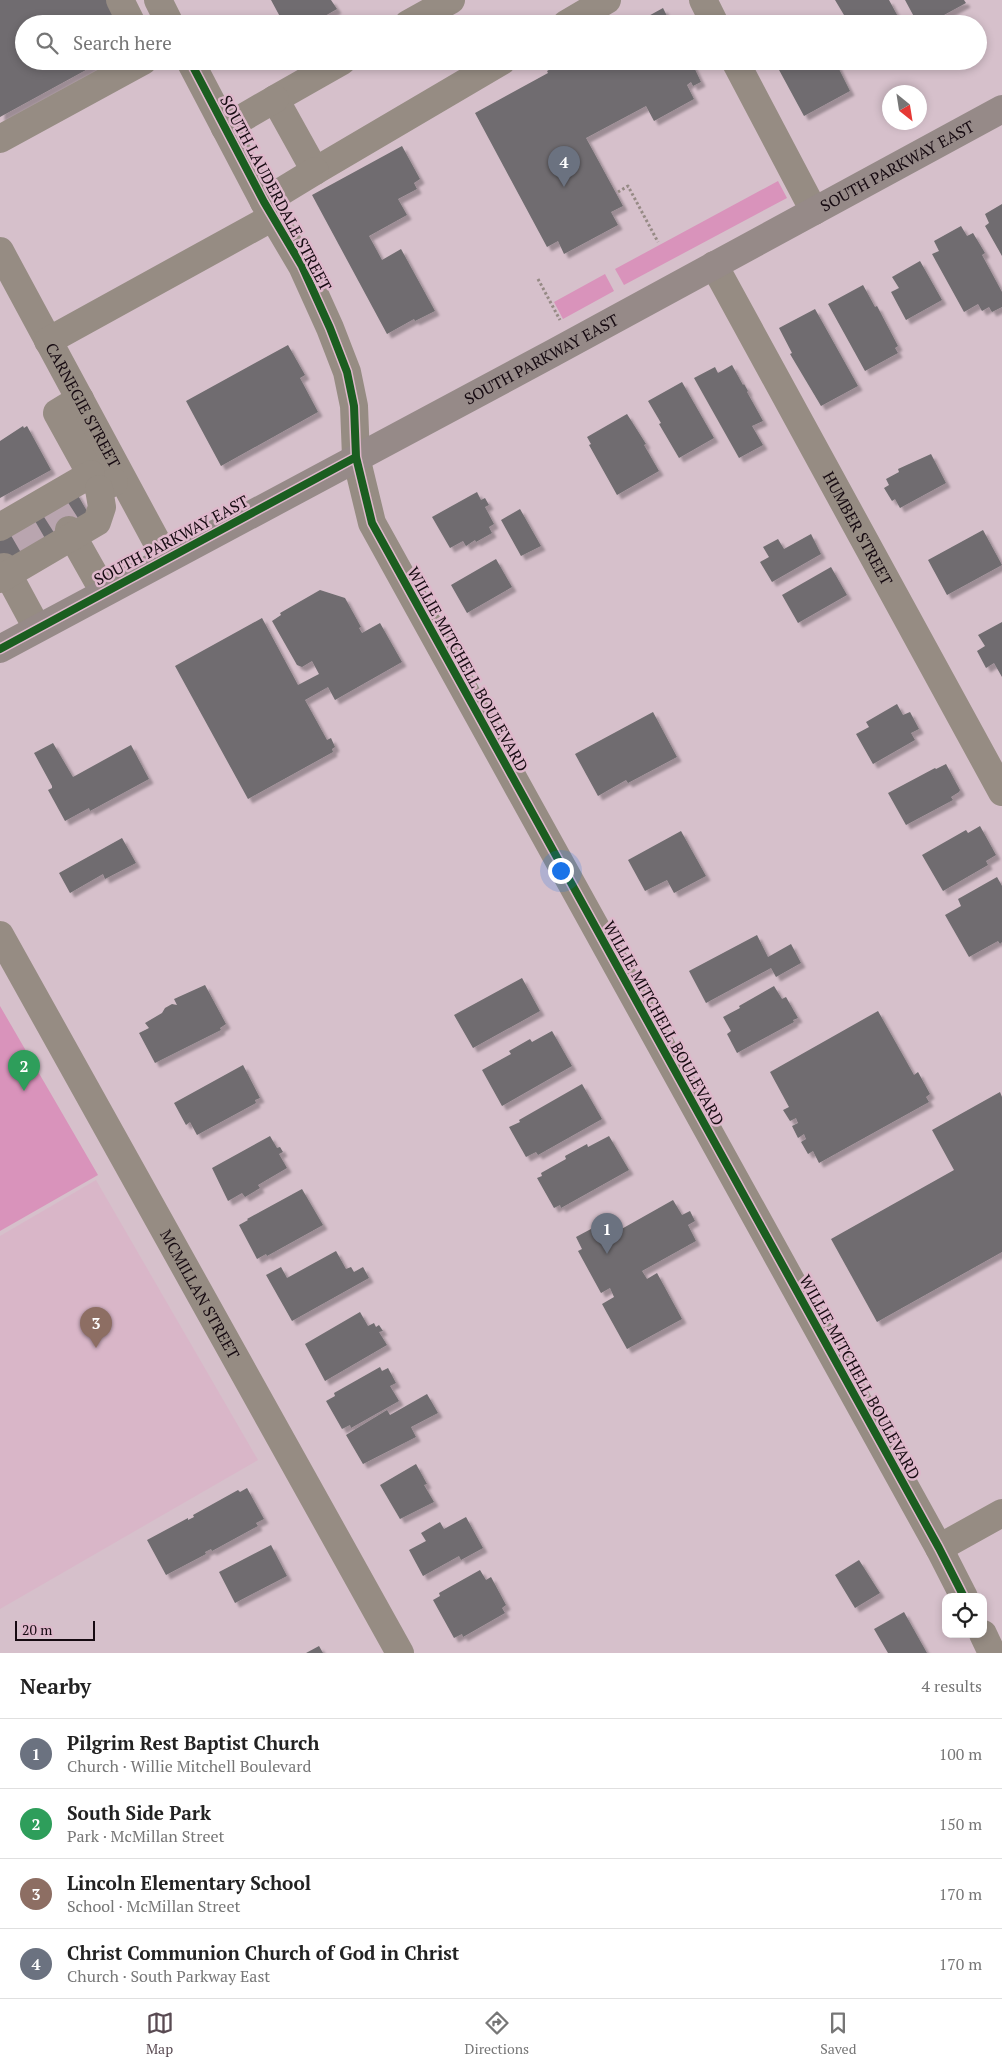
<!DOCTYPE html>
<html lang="en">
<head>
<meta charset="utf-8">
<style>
	:root { --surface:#fff; --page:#f6f6f6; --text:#222; --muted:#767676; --line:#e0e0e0; --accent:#594a52 }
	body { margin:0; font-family:"PT Serif",serif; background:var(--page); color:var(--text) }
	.controls { position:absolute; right:15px; bottom:15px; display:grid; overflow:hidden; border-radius:10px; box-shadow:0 2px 8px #0003 }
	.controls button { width:45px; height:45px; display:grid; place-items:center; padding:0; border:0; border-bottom:1px solid var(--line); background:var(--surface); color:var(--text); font:25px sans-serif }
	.compass { position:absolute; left:882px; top:85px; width:45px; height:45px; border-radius:50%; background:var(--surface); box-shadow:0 2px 8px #0003; rotate:150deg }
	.scale { position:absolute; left:15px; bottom:12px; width:80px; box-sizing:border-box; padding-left:5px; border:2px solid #160a11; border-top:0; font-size:14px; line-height:18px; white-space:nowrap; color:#160a11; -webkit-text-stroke:4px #deb8cb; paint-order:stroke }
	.you { position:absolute; left:560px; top:870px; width:18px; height:18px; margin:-12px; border:4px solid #fff; border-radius:50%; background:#1a73e8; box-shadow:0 0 0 8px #1a73e833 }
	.badge { display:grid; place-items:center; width:32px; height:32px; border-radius:50%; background:var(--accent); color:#fff; font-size:16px; font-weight:700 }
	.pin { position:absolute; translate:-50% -41px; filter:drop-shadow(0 1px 2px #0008) }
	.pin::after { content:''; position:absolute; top:26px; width:18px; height:15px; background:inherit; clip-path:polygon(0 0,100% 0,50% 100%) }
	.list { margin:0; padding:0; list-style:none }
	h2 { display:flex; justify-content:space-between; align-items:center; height:65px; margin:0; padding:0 20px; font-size:21px }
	h2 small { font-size:16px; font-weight:400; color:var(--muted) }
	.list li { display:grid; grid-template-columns:32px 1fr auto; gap:15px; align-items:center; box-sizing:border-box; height:70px; padding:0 20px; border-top:1px solid var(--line) }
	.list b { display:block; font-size:19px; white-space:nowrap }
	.list p { margin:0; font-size:16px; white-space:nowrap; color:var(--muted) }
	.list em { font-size:16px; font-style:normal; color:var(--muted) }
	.icon { flex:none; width:28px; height:28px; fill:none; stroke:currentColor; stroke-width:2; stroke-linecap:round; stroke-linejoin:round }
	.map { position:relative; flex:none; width:1002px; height:1653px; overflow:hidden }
	.search { position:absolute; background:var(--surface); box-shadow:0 2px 8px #0003; left:15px; right:15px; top:15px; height:55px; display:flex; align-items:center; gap:12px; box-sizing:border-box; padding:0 18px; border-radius:28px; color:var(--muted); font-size:19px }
	.sheet { height:345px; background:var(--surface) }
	nav { display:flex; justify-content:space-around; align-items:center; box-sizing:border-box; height:70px; border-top:1px solid var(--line); background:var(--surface); font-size:14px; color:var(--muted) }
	nav a { display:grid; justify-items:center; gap:2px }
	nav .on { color:var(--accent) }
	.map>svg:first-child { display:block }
</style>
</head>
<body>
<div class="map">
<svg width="1002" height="1653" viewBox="0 0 1002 1653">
	<defs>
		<filter id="shadow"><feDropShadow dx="4.5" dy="4.5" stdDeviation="1" flood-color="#0004"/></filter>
	</defs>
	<rect width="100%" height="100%" fill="#d6c0cb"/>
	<path fill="#d9b6c8" d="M96,1180L258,1460L0,1609V1236Z"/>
	<path fill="#d993bb" d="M778,181L787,198L624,285L615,269Z
		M605,274L614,291L563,319L554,302Z
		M0,1006L98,1175L0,1231Z"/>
	<path fill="#6f6c6f" filter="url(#shadow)" d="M0,0H109L122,24H24V61H93L95,65L0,117Z
		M271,0H331L337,9L311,24H284Z
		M835,0H889L902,24H835L833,21L844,15Z
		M905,0H964L966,3L944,15L945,17L937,21L936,19L927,24H918Z
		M663,8L671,24H634Z
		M565,61H691L701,82L693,86L691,82L687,85L694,99L654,121L646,106L586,138L623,206L611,212L618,225L564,254L558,241L547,247L475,113L548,73L547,71Z
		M784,61H835L850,91L804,116L778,68L786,63Z
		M402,146L420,179L414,183L417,189L398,199L407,215L369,236L382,260L401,249L435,311L415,321L414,319L387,334L312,195Z
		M1002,204V256L985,226L989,223L985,214Z
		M961,226L967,236L973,233L985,253L982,255L1002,292V307L992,312L989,307L982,311L978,304L964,312L932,254L939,251L934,241Z
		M920,261L942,300L906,320L891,292L899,288L892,277Z
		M863,285L875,307L877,306L898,346L895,348L898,353L865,371L828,304Z
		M815,309L858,386L821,406L790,354L792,353L779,328Z
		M288,345L305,375L300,378L318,412L221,466L186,401Z
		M732,365L743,385L744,384L748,391L747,392L763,421L752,426L763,445L739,458L694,378L715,367L718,373Z
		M682,382L714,438L679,458L659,424L661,423L648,401Z
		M627,414L646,444L644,445L659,471L617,495L589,445L591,444L587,437Z
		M23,426L24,428L27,426L51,470L0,498V441Z
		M931,454L946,483L900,508L895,499L892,501L884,488L889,485L886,479L899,472L898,469Z
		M76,492L91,518L0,569V535Z
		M477,492L481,500L485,498L489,505L485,507L494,524L489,527L492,533L476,542L475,540L466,546L463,541L450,548L432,517Z
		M520,509L541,546L521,556L501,520Z
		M983,530L1002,565L947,595L928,560Z
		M811,534L821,554L772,582L760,562L769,557L763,547L778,539L784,549Z
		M496,559L512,587L467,613L451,585Z
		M831,567L847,595L798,623L782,595Z
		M320,590L345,598L361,627L359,628L362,633L380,623L402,662L335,700L328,687L305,700L327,740L331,738L335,747L332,749L333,752L248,799L175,666L262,618L298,685L319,674L312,661L302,667L297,665L272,621L281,615L280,613Z
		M1002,622V677L994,663L986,668L977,651L985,646L978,635Z
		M897,704L903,715L910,712L919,729L911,733L915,740L873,764L856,734L869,727L866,722Z
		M653,712L677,757L628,783L626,780L598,796L575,754Z
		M53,743L73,777L131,745L149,779L90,811L89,808L65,821L48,790L52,788V786L34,753Z
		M946,764L960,790L959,792L951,797L953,800L906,825L888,793L935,768L936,769Z
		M980,826L996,855L986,861L988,865L943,891L922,855L966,830L968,833Z
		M681,831L706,876L674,893L667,880L645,891L628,860Z
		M122,838L136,863L105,879L103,874L70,893L59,873Z
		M997,877L1002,886V942L1000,944L998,941L969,957L945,915L961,906L958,899Z
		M757,935L768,957L791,944L801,963L776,977L771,968L706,1003L689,971Z
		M522,978L540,1011L473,1048L454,1015Z
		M205,985L226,1024L220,1028L221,1030L155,1063L139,1033L149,1028L145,1023L162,1013L165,1008L172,1004L177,1005L174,999Z
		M774,986L782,999L786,997L798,1018L793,1020L794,1022L737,1053L727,1034L731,1031L723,1017L740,1008L739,1006Z
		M878,1011L914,1075L918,1072L930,1094L926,1097L929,1102L819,1163L813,1151L808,1154L801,1142L806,1139L804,1134L798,1138L792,1126L798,1123L796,1118L790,1121L783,1110L789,1107L770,1072Z
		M552,1031L572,1066L502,1106L482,1070L511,1054L509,1051L530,1039L532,1042Z
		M243,1065L260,1098L255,1100L256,1103L197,1135L190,1122L186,1125L174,1103Z
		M582,1084L602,1119L538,1155L536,1152L526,1157L509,1127L520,1122L519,1120Z
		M1000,1092L1002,1097V1252L877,1322L831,1239L954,1170L932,1130Z
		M270,1136L277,1148L280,1147L283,1152L279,1154L287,1168L258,1185L260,1188L245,1197L242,1193L228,1201L212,1168Z
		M609,1136L629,1170L561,1208L560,1205L554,1208L537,1178L542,1176L541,1173L566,1159L565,1156L587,1144L588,1147Z
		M302,1189L323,1225L267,1256L266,1254L257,1259L239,1225L248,1220L247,1219Z
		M673,1200L682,1215L690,1211L695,1221L688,1225L696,1241L642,1271L647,1279L657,1273L682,1319L627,1349L602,1304L614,1297L610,1288L601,1293L578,1251L582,1249L576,1237L604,1222L608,1229L614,1225L618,1231Z
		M336,1251L346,1269L351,1267L354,1272L363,1267L369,1278L292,1321L266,1275L281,1267L287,1278Z
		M360,1312L368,1326L374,1323L376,1327L379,1325L383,1331L379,1332L387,1345L325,1381L305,1344Z
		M380,1367L382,1371L388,1368L396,1383L390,1386L399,1401L351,1428L350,1425L342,1429L326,1401L335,1396L334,1393Z
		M427,1394L438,1413L411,1427L416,1437L363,1464L346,1435L387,1410L390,1415Z
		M416,1464L427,1484L424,1485L434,1502L400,1519L380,1485Z
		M247,1488L264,1519L256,1523L258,1526L212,1551L211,1549L205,1552L206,1554L166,1575L147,1540L188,1518V1520L194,1517L193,1515L238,1490L240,1492Z
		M466,1517L483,1548L461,1560L459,1556L423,1576L409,1550L426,1541L421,1533L440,1522L444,1529Z
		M271,1545L287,1576L235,1603L219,1572Z
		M859,1560L880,1593L855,1608L835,1575Z
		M480,1570L486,1580L491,1577L506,1605L502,1608L505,1613L463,1637L462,1634L454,1638L433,1600L440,1596L439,1593Z
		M904,1612L927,1653H888L874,1629Z
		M319,1646L323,1653H306Z"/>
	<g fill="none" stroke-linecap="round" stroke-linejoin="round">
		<path stroke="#b9a5af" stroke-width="28" stroke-dasharray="28 14" stroke-linecap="butt" d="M53,505L69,530
			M20,523L35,549"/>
		<path stroke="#968a85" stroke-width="3" stroke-dasharray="2.5 2.5" stroke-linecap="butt" d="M618,192L628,186L658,242
			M538,279L560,320"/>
		<g stroke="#968c83" stroke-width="28">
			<path d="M120,0L132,24"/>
			<path d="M158,0L170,24"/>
			<path d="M703,0L715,24"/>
			<path d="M408,24L451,0"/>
			<path d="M566,24L607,0"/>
			<path d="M190,61L264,202L302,266L330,328L347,372L354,406L356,457L372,523L939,1548L964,1597"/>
			<path d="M342,61L275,99L315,171L502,61"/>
			<path d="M735,61L814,211"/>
			<path d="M225,128L275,99"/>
			<path d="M0,139L143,61"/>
			<path d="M264,202L315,171"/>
			<path id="s1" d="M0,251L166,559"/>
			<path id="s2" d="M714,265L1002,792"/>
			<path d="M48,341L273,217"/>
			<path d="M80,399L57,413L99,489L114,482"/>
			<path d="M0,527L91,474"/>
			<path d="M69,530L104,592"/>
			<path d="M4,567L37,628"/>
			<path d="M0,579L97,522L102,507L99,489"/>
			<path id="s3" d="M0,935L400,1653"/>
			<path d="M939,1548L1002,1513"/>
			<path d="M983,1634L992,1653"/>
		</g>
		<path stroke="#968a88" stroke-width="28" id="s4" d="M0,649L553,353L1002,109"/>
		<defs>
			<path id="cycleway" d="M190,61L264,202L302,266L330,328L347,372L354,406L356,457L372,523L939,1548L964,1597
				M0,649L356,457"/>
		</defs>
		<use href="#cycleway" stroke="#deb8cb" stroke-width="11"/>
		<use href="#cycleway" stroke="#1b5e20" stroke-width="8"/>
	</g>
	<g text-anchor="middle" stroke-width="5" stroke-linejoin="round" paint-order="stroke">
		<g font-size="16" fill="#160a11" stroke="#deb8cb">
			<text dy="6" stroke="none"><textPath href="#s4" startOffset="1019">SOUTH PARKWAY EAST</textPath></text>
			<text transform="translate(276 193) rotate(62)" y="6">SOUTH LAUDERDALE STREET</text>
			<text dy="6" stroke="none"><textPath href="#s4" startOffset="614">SOUTH PARKWAY EAST</textPath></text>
			<text dy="6" stroke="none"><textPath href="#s1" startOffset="175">CARNEGIE STREET</textPath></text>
			<text dy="6" stroke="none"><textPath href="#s2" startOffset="300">HUMBER STREET</textPath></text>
			<text transform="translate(171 540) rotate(-28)" y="6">SOUTH PARKWAY EAST</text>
			<text transform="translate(468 669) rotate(61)" y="6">WILLIE MITCHELL BOULEVARD</text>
			<text transform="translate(664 1023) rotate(61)" y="6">WILLIE MITCHELL BOULEVARD</text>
			<text dy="6" stroke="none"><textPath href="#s3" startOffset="411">MCMILLAN STREET</textPath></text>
			<text transform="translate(860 1377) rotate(61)" y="6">WILLIE MITCHELL BOULEVARD</text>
		</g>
	</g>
</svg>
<div class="controls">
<button><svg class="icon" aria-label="locate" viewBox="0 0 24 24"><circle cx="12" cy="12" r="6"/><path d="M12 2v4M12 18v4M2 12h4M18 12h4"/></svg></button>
</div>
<svg class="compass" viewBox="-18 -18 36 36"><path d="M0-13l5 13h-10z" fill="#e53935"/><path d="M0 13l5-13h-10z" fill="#767676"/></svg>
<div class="scale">20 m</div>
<div class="you"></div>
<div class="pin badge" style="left:607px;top:1254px;background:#6b7280">1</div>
<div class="pin badge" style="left:24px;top:1091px;background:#2e9e5b">2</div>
<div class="pin badge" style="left:96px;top:1348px;background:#8d6e63">3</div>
<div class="pin badge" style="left:564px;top:187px;background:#6b7280">4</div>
<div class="search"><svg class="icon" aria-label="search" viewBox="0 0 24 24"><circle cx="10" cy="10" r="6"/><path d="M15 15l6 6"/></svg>Search here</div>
</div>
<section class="sheet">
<h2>Nearby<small>4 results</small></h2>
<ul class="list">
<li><span class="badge" style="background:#6b7280">1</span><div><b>Pilgrim Rest Baptist Church</b><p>Church · Willie Mitchell Boulevard</p></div><em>100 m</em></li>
<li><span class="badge" style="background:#2e9e5b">2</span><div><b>South Side Park</b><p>Park · McMillan Street</p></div><em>150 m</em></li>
<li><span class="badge" style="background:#8d6e63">3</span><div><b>Lincoln Elementary School</b><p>School · McMillan Street</p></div><em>170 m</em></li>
<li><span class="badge" style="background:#6b7280">4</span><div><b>Christ Communion Church of God in Christ</b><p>Church · South Parkway East</p></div><em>170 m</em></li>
</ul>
</section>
<nav>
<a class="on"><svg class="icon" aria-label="map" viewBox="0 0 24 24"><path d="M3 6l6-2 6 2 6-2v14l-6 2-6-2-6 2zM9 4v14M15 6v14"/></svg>Map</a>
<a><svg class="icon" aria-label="directions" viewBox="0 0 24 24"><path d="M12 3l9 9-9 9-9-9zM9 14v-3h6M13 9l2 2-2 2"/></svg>Directions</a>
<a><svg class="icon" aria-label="saved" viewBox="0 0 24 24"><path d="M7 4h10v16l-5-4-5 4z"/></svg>Saved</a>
</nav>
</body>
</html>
